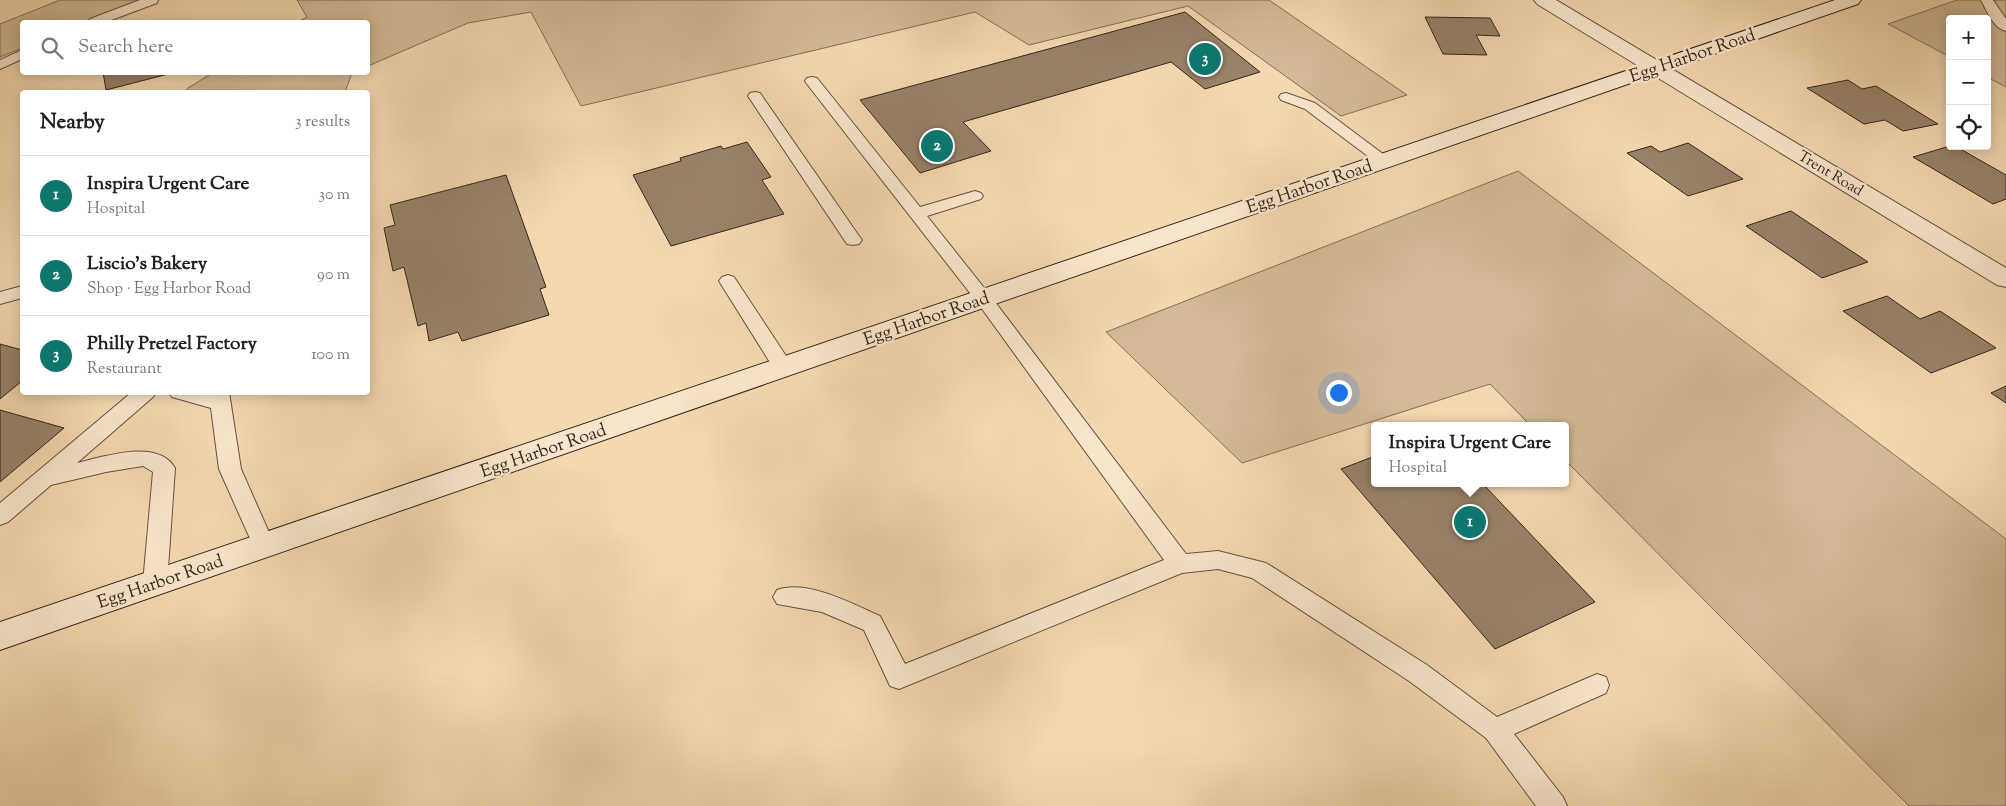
<!DOCTYPE html>
<html lang="en">
<head>
<meta charset="utf-8">
<style>
	:root { --surface:#fff; --page:#f2f2f2; --text:#222; --muted:#767676; --line:#e0e0e0; --accent:#0f766e }
	body { margin:0; font-family:"Sorts Mill Goudy",serif; background:var(--page); color:var(--text) }
	.controls { position:absolute; right:15px; top:15px; display:grid; overflow:hidden; border-radius:5px; box-shadow:0 2px 12px #0003 }
	.controls button { width:45px; height:45px; display:grid; place-items:center; padding:0; border:0; border-bottom:1px solid var(--line); background:var(--surface); color:var(--text); font:25px sans-serif }
	.you { position:absolute; left:1338px; top:392px; width:18px; height:18px; margin:-12px; border:4px solid #fff; border-radius:50%; background:#1a73e8; box-shadow:0 0 0 8px #1a73e833 }
	.badge { display:grid; place-items:center; width:32px; height:32px; border-radius:50%; background:var(--accent); color:#fff; font-size:16px; font-weight:700 }
	.pin { position:absolute; translate:-50% -50%; border:2px solid #fff; box-shadow:0 1px 5px #0006 }
	.popup { position:absolute; left:1371px; top:422px; width:198px; height:65px; box-sizing:border-box; display:grid; place-content:center; border-radius:5px; background:var(--surface); filter:drop-shadow(0 1px 4px #0005); font-size:16px; white-space:nowrap; color:var(--muted) }
	.popup b { font-size:19px; color:var(--text) }
	.popup::after { content:''; position:absolute; left:50%; top:100%; margin-left:-10px; border:10px solid transparent; border-top-color:var(--surface) }
	.list { margin:0; padding:0; list-style:none }
	h2 { display:flex; justify-content:space-between; align-items:center; height:65px; margin:0; padding:0 20px; font-size:21px }
	h2 small { font-size:16px; font-weight:400; color:var(--muted) }
	.list li { display:grid; grid-template-columns:32px 1fr auto; gap:15px; align-items:center; box-sizing:border-box; height:80px; padding:0 20px; border-top:1px solid var(--line) }
	.list b { display:block; font-size:19px; white-space:nowrap }
	.list p { margin:0; font-size:16px; white-space:nowrap; color:var(--muted) }
	.list em { font-size:16px; font-style:normal; color:var(--muted) }
	.icon { flex:none; width:28px; height:28px; fill:none; stroke:currentColor; stroke-width:2; stroke-linecap:round; stroke-linejoin:round }
	.map { position:relative; flex:none; width:2006px; height:806px; overflow:hidden }
	.search { position:absolute; background:var(--surface); box-shadow:0 2px 12px #0003; left:20px; top:20px; width:350px; height:55px; display:flex; align-items:center; gap:12px; box-sizing:border-box; padding:0 18px; border-radius:5px; color:var(--muted); font-size:19px }
	.panel { position:absolute; background:var(--surface); box-shadow:0 2px 12px #0003; left:20px; top:90px; width:350px; height:305px; border-radius:5px }
	.map>svg:first-child { display:block }
</style>
</head>
<body>
<div class="map">
<svg width="2006" height="806" viewBox="0 0 2006 806">
	<rect width="100%" height="100%" fill="#f5d8b0"/>
	<filter id="stains"><feTurbulence type="fractalNoise" baseFrequency=".004" numOctaves="4"/><feColorMatrix values="0 0 0 0 .2 0 0 0 0 .09 0 0 0 0 .02 0 0 0 .5 -.17"/></filter>
	<radialGradient id="worn" r=".72"><stop offset=".6" stop-color="#630" stop-opacity="0"/><stop offset="1" stop-color="#630" stop-opacity=".3"/></radialGradient>
	<path fill="#d4ba97" stroke="#84705a" d="M60,0H146L88,22H22V48L0,57V24Z
		M297,0H1269L1407,95L1341,116L1188,6L1029,45L975,12L581,106L531,12L468,23L368,66V22H298L307,17Z
		M1957,0H2006V87L1987,77V19H1950V57L1888,24Z
		M214,72H352V73L345,92H185L188,88Z
		M1518,171L2006,539V806H1909L1565,460V426H1531L1490,384L1242,463L1106,332Z"/>
	<path fill="#988269" stroke="#33251d" d="M1185,12L1260,72L1205,89L1171,62L963,122L991,151L920,173L860,100Z
		M1425,17L1490,18L1500,36L1476,35L1487,55L1443,54Z
		M103,72H176L106,90Z
		M1848,80L1862,89L1876,86L1938,124L1903,131L1885,120L1864,124L1807,88Z
		M747,142L771,177L762,180L784,214L671,246L633,175L681,161L680,158L721,146L723,149Z
		M1688,143L1743,179L1688,196L1627,153L1651,146L1660,152Z
		M1950,146H1955L2006,175V199L1993,204L1913,157Z
		M506,175L546,287L540,289L549,315L462,341L458,332L429,341L426,323L418,326L404,267L393,271L384,228L395,225L390,205Z
		M1791,211L1868,262L1822,278L1746,226Z
		M1887,296L1920,319L1940,311L1996,348L1931,373L1843,311Z
		M0,344L22,350V381L0,399Z
		M2006,386V403L1991,393Z
		M0,410L64,428L0,482Z
		M1375,456V483H1482L1595,602L1495,649L1341,469Z"/>
	<g fill="none" stroke-linecap="round" stroke-linejoin="round">
		<defs>
			<path id="service" d="M140,0H158L157,3L106,22H88L90,19Z
				M1981,0H1993L2006,19V31C1993,28 1987,11 1981,0Z
				M22,50V59L0,69V60Z
				M812,77L817,78L920,207L975,191L981,193L983,196L981,199L927,216L989,294L1186,554L1218,551L1266,563L1427,665L1497,717L1597,674L1606,677L1609,685L1606,693L1514,734L1563,797L1567,806H1536L1486,738L1409,681L1252,578L1218,569L1182,573L899,689L890,686L864,630L822,612L777,604L773,597L777,590C807,579 853,604 880,616L905,664L1164,560L977,302L807,84L805,81L807,78Z
				M755,92L760,93L859,236L862,240L859,244L853,245L847,244L748,96L750,93Z
				M1286,93L1315,103L1391,160L1389,163H1377L1305,109L1281,100L1279,97L1281,94Z
				M728,275L734,277L790,362L793,367L790,372L783,374L776,372L719,281L722,277Z
				M22,286V298L0,304V292Z
				M132,392H156L153,397L77,463C103,457 158,438 175,468L167,583L163,590L155,593L147,590L143,583L153,472L143,466L106,472L51,485L8,522L0,525V503Z
				M169,392H229L241,469L275,546L272,552L264,555L256,552L219,469L211,408L172,397Z"/>
			<path id="minor" d="M1534,0H1556L2006,268V287L1997,285L1537,4Z"/>
			<path id="secondary" d="M1835,0H1861L1858,4L0,650V622Z"/>
		</defs>
		<use href="#service" stroke="#645242" stroke-width="2"/>
		<use href="#minor" stroke="#645242" stroke-width="2"/>
		<use href="#secondary" stroke="#33251d" stroke-width="2"/>
		<use href="#service" fill="#f8e6cc" fill-rule="evenodd"/>
		<use href="#minor" fill="#f8e6cc" fill-rule="evenodd"/>
		<use href="#secondary" fill="#f8e6cc" fill-rule="evenodd"/>
	</g>
	<g text-anchor="middle" stroke-width="5" stroke-linejoin="round" paint-order="stroke">
		<g font-size="15" fill="#33251d" stroke="#f8e6cc">
			<text transform="translate(1831 173) rotate(31)" y="5">Trent Road</text>
		</g>
		<g font-size="18" fill="#33251d" stroke="#f8e6cc">
			<text transform="translate(1692 55) rotate(-19)" y="6">Egg Harbor Road</text>
			<text transform="translate(1309 186) rotate(-19)" y="6">Egg Harbor Road</text>
			<text transform="translate(926 318) rotate(-19)" y="6">Egg Harbor Road</text>
			<text transform="translate(543 450) rotate(-19)" y="6">Egg Harbor Road</text>
			<text transform="translate(160 581) rotate(-19)" y="6">Egg Harbor Road</text>
		</g>
	</g>
	<rect width="100%" height="100%" filter="url(#stains)"/>
	<rect width="100%" height="100%" fill="url(#worn)"/>
</svg>
<div class="controls">
<button>+</button>
<button>−</button>
<button><svg class="icon" aria-label="locate" viewBox="0 0 24 24"><circle cx="12" cy="12" r="6"/><path d="M12 2v4M12 18v4M2 12h4M18 12h4"/></svg></button>
</div>
<div class="you"></div>
<div class="pin badge" style="left:1470px;top:522px">1</div>
<div class="popup"><b>Inspira Urgent Care</b>Hospital</div>
<div class="pin badge" style="left:937px;top:146px">2</div>
<div class="pin badge" style="left:1205px;top:59px">3</div>
<div class="search"><svg class="icon" aria-label="search" viewBox="0 0 24 24"><circle cx="10" cy="10" r="6"/><path d="M15 15l6 6"/></svg>Search here</div>
<section class="panel">
<h2>Nearby<small>3 results</small></h2>
<ul class="list">
<li><span class="badge">1</span><div><b>Inspira Urgent Care</b><p>Hospital</p></div><em>30 m</em></li>
<li><span class="badge">2</span><div><b>Liscio's Bakery</b><p>Shop · Egg Harbor Road</p></div><em>90 m</em></li>
<li><span class="badge">3</span><div><b>Philly Pretzel Factory</b><p>Restaurant</p></div><em>100 m</em></li>
</ul>
</section>
</div>
</body>
</html>
